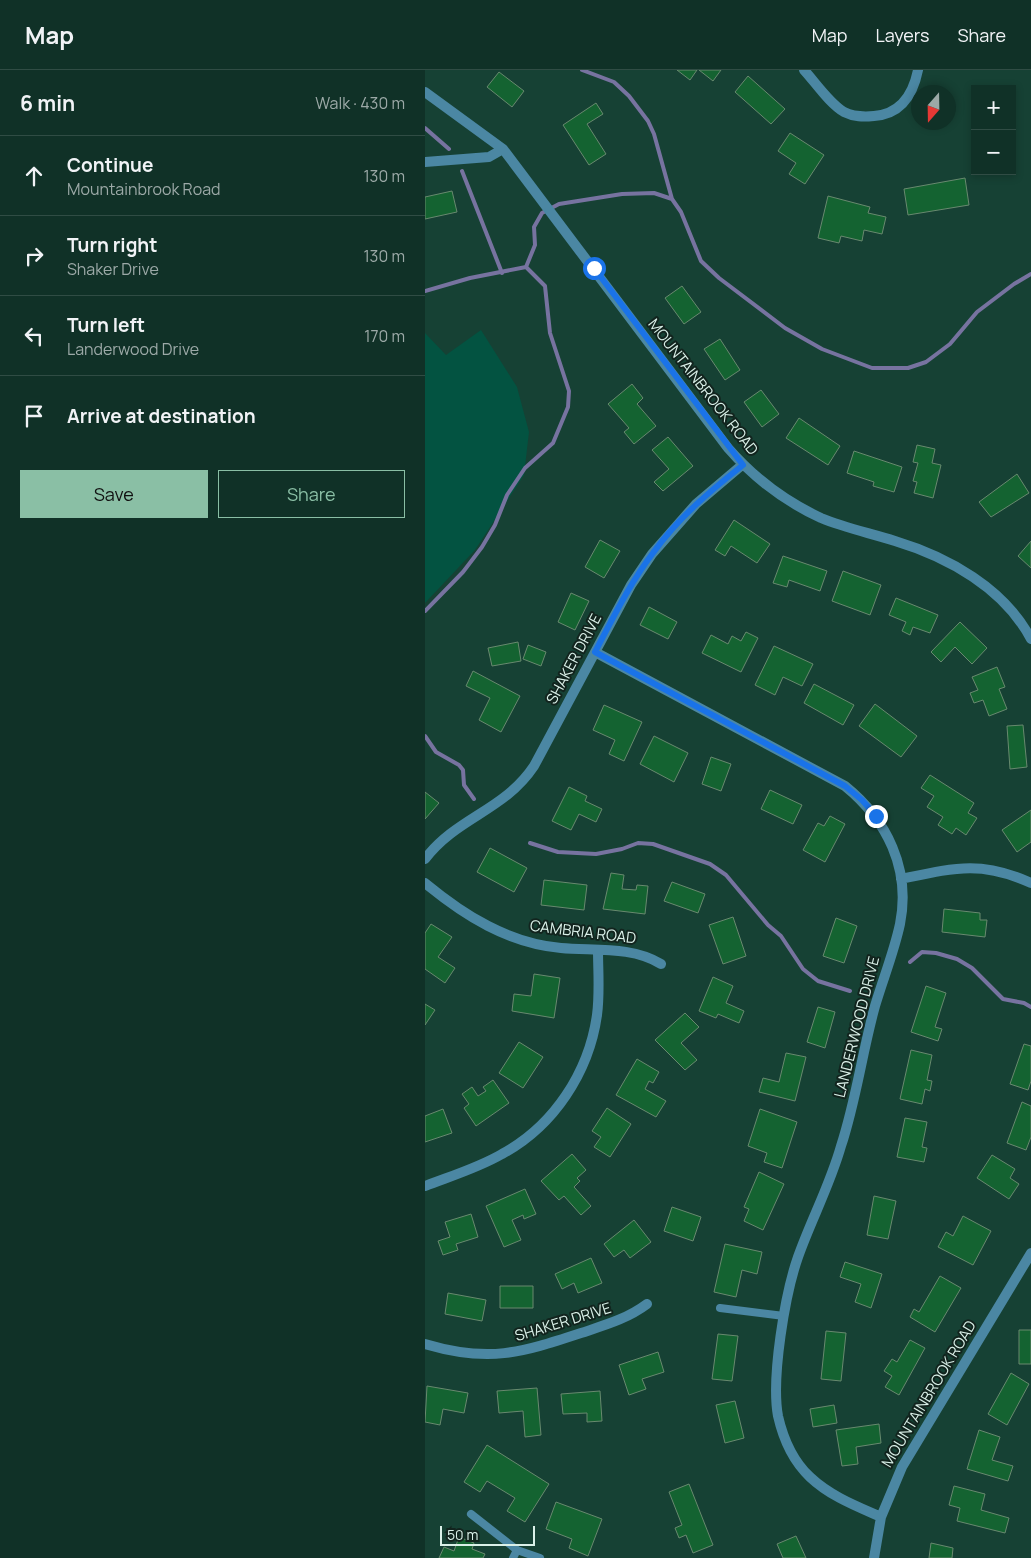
<!DOCTYPE html>
<html lang="en">
<head>
<meta charset="utf-8">
<style>
	:root { --surface:#103127; --page:#1e3d33; --text:#f1f3f6; --muted:#9ca9a7; --line:#304c44; --accent:#8abfa5 }
	body { margin:0; font-family:Manrope,sans-serif; background:var(--page); color:var(--text) }
	.controls { position:absolute; right:15px; top:15px; display:grid; overflow:hidden; border-radius:0px; box-shadow:0 2px 8px #0003 }
	.controls button { width:45px; height:45px; display:grid; place-items:center; padding:0; border:0; border-bottom:1px solid var(--line); background:var(--surface); color:var(--text); font:25px sans-serif }
	.compass { position:absolute; left:486px; top:15px; width:45px; height:45px; border-radius:50%; background:var(--surface); box-shadow:0 2px 8px #0003; rotate:200deg }
	.scale { position:absolute; left:15px; bottom:12px; width:95px; box-sizing:border-box; padding-left:5px; border:2px solid #daf0e8; border-top:0; font-size:14px; line-height:18px; white-space:nowrap; color:#daf0e8; -webkit-text-stroke:4px #12241e; paint-order:stroke }
	.stop { position:absolute; width:15px; height:15px; margin:-11px; border:4px solid #1a73e8; border-radius:50%; background:#fff }
	.stop.end { background:#1a73e8; border-color:#fff; box-shadow:0 1px 5px #0008 }
	.list { margin:0; padding:0; list-style:none }
	h2 { display:flex; justify-content:space-between; align-items:center; height:65px; margin:0; padding:0 20px; font-size:21px }
	h2 small { font-size:16px; font-weight:400; color:var(--muted) }
	.list li { display:grid; grid-template-columns:32px 1fr auto; gap:15px; align-items:center; box-sizing:border-box; height:80px; padding:0 20px; border-top:1px solid var(--line) }
	.list b { display:block; font-size:19px; white-space:nowrap }
	.list p { margin:0; font-size:16px; white-space:nowrap; color:var(--muted) }
	.list em { font-size:16px; font-style:normal; color:var(--muted) }
	.actions { display:flex; gap:10px; padding:15px 20px }
	.actions a { flex:1; padding:11px 0; border:1px solid var(--accent); border-radius:0px; text-align:center; font-size:18px; color:var(--accent) }
	.actions .main { background:var(--accent); color:#111 }
	.icon { flex:none; width:28px; height:28px; fill:none; stroke:currentColor; stroke-width:2; stroke-linecap:round; stroke-linejoin:round }
	.map { position:relative; flex:none; width:606px; height:1488px; overflow:hidden }
	header { display:flex; align-items:center; gap:30px; box-sizing:border-box; height:70px; padding:0 25px; background:var(--surface); border-bottom:1px solid var(--line) }
	header strong { font-size:24px }
	nav { display:flex; gap:28px; margin-inline-start:auto; font-size:18px }
	main { display:flex }
	aside { flex:1; background:var(--surface) }
	.map>svg:first-child { display:block }
</style>
</head>
<body>
<header>
<strong>Map</strong>
<nav><a>Map</a><a>Layers</a><a>Share</a></nav>
</header>
<main>
<aside>
<h2>6 min<small>Walk · 430 m</small></h2>
<ul class="list">
<li><svg class="icon" aria-label="ahead" viewBox="0 0 24 24"><path d="M12 20V5M6 11l6-6 6 6"/></svg><div><b>Continue</b><p>Mountainbrook Road</p></div><em>130 m</em></li>
<li><svg class="icon" aria-label="right" viewBox="0 0 24 24"><path d="M7 20v-9h11M14 6l5 5-5 5"/></svg><div><b>Turn right</b><p>Shaker Drive</p></div><em>130 m</em></li>
<li><svg class="icon" aria-label="left" viewBox="0 0 24 24"><path d="M17 20v-9H6M10 6l-5 5 5 5"/></svg><div><b>Turn left</b><p>Landerwood Drive</p></div><em>170 m</em></li>
<li><svg class="icon" aria-label="arrive" viewBox="0 0 24 24"><path d="M6 21V4h12l-3 4 3 4H6"/></svg><div><b>Arrive at destination</b></div></li>
</ul>
<div class="actions"><a class="main">Save</a><a>Share</a></div>
</aside>
<div class="map">
<svg width="606" height="1488" viewBox="0 0 606 1488">
	<rect width="100%" height="100%" fill="#164134"/>
	<path fill="#035341" d="M56,260L92,317L104,362L99,405L50,480L0,533V263L21,285Z"/>
	<g fill="none" stroke-linecap="round" stroke-linejoin="round">
		<path stroke="#7773a0" stroke-width="4" d="M157,0L189,12L204,26L223,51L229,64L247,129L256,142L276,191L294,208L360,258L397,279L447,298H483L501,292L525,274L552,242L589,214L606,204
			M0,58L24,79
			M37,101L77,203
			M101,197L110,175L109,157L117,143L134,134L197,124L229,123L247,129
			M0,221L45,208L101,197
			M0,541L38,502L57,477L70,455L82,425L100,398L128,373L143,337L144,321L125,263L120,216L101,197
			M0,666L11,682L34,695L38,700L39,715L49,729
			M105,773L133,782L171,784L197,779L213,773L228,774L285,794L301,805L343,855L356,866L378,899L393,911L425,921
			M485,892L497,882L511,883L532,889L547,898L578,929L599,933L606,937"/>
	</g>
	<path fill="#146331" stroke="#68896f" d="M252,0H272L265,10Z
		M274,0H296L288,11Z
		M74,2L99,21L87,37L62,17Z
		M323,6L360,39L346,54L310,22Z
		M171,33L178,44L162,54L181,84L164,95L138,55Z
		M365,63L399,85L380,114L364,104L371,93L353,81Z
		M540,108L544,135L483,145L479,119Z
		M27,121L32,142L0,149V127Z
		M403,126L445,137L443,143L461,147L457,164L439,160L437,171L416,166L414,173L393,168Z
		M257,216L276,242L259,254L240,228Z
		M295,269L315,300L300,310L279,279Z
		M207,314L218,328L212,334L231,356L209,374L199,362L204,358L183,334Z
		M336,320L354,344L337,357L319,332Z
		M374,348L415,376L403,395L361,368Z
		M243,367L268,396L238,421L229,412L244,399L227,380Z
		M492,375L510,379L507,393L516,395L508,428L489,423L492,412L488,411L493,393L488,392Z
		M429,381L477,397L469,422L448,416L449,412L422,403Z
		M592,404L604,423L566,447L554,432Z
		M309,450L345,474L332,493L306,476L300,486L290,480Z
		M175,470L195,481L179,508L160,497Z
		M606,471V498L593,486Z
		M358,486L402,501L395,521L364,510L362,517L348,513Z
		M418,501L456,515L445,545L407,531Z
		M146,523L164,531L150,560L133,552Z
		M471,528L513,545L505,563L488,557L485,565L477,561L481,552L464,545Z
		M224,537L252,552L243,569L215,555Z
		M535,552L562,578L547,594L530,577L516,592L506,582Z
		M321,562L333,568L316,602L277,583L286,565L303,574L307,566L316,571Z
		M93,572L96,591L67,596L63,578Z
		M103,575L121,582L116,596L98,589Z
		M349,576L388,594L377,616L358,607L350,625L330,615Z
		M572,597L580,617L574,619L582,639L564,646L558,630L549,633L545,623L553,620L547,607Z
		M48,601L95,626L76,662L54,650L65,628L41,616Z
		M389,614L429,635L418,655L379,633Z
		M450,634L492,666L476,687L434,656Z
		M179,635L217,652L199,691L184,684L190,670L168,660Z
		M598,655L602,697L585,699L582,656Z
		M229,666L263,683L249,712L215,694Z
		M286,687L306,694L296,721L277,714Z
		M505,705L549,733L543,743L552,748L541,765L531,758L527,764L513,755L518,747L502,737L509,726L496,718Z
		M144,717L162,726L160,731L177,739L171,752L154,744L146,760L127,751Z
		M345,720L377,735L368,754L336,739Z
		M0,722L14,733L0,749Z
		M606,740V772L592,782L577,760Z
		M405,746L420,754L400,792L378,780L393,753L399,756Z
		M65,778L102,798L89,822L52,802Z
		M186,803L199,805L197,819L211,820L212,815L223,816L220,844L178,839Z
		M119,810L162,815L159,840L116,835Z
		M247,812L280,824L273,843L239,831Z
		M519,839L555,843V850H562L560,867L517,862Z
		M308,847L321,886L298,894L284,855Z
		M411,848L432,856L419,893L398,886Z
		M6,854L27,867L13,887L30,898L20,913L0,899V863Z
		M109,904L135,908L129,948L87,941L89,924L106,926Z
		M288,907L308,916L301,933L319,941L314,953L293,944L291,948L274,941Z
		M501,916L521,923L510,957L517,959L513,971L486,962Z
		M0,934L10,940L0,955Z
		M393,937L410,942L400,978L382,972Z
		M260,943L274,957L256,973L272,990L260,1000L230,970Z
		M94,972L118,987L98,1018L74,1003Z
		M599,974L606,976V1011L603,1020L585,1014Z
		M486,980L507,985L502,1010L507,1011L505,1021L500,1019L497,1034L475,1029Z
		M361,983L381,987L370,1031L334,1022L338,1008L354,1012Z
		M212,989L234,1002L228,1013L224,1011L220,1019L241,1031L231,1047L191,1025Z
		M68,1010L84,1033L51,1056L39,1038L44,1034L37,1024L47,1017L53,1026L61,1021L58,1017Z
		M597,1032L606,1036V1067L601,1080L582,1073Z
		M182,1038L206,1054L185,1087L169,1077L176,1067L167,1061Z
		M18,1039L27,1063L0,1072V1046Z
		M335,1039L372,1052L357,1098L339,1092L342,1083L323,1076Z
		M480,1048L502,1052L497,1077L502,1078L499,1092L472,1087Z
		M147,1084L161,1100L152,1108L155,1111L149,1117L166,1136L156,1145L139,1126L134,1130L116,1111Z
		M567,1085L590,1099L585,1108L594,1114L584,1129L552,1108Z
		M334,1102L359,1114L338,1160L319,1151L324,1139L319,1137Z
		M100,1119L111,1144L99,1149L98,1145L87,1150L96,1170L79,1177L61,1136Z
		M449,1126L471,1131L463,1169L442,1165Z
		M247,1137L276,1147L268,1171L239,1161Z
		M46,1144L53,1167L31,1174L33,1180L18,1185L13,1171L25,1167L20,1152Z
		M538,1146L566,1161L548,1195L513,1177L521,1162L528,1166Z
		M209,1150L226,1172L205,1188L199,1180L189,1187L179,1174Z
		M300,1174L337,1182L332,1204L317,1200L311,1227L289,1222Z
		M166,1188L177,1213L153,1223L149,1213L137,1219L130,1204Z
		M420,1192L457,1204L446,1238L430,1232L436,1214L415,1207Z
		M515,1206L536,1218L510,1262L485,1247L489,1239L494,1242Z
		M75,1216H108V1238H75Z
		M23,1223L61,1230L57,1251L20,1244Z
		M594,1260H606V1294H594Z
		M401,1261L421,1263L416,1311L396,1309Z
		M293,1264L313,1266L307,1311L287,1309Z
		M485,1270L500,1278L474,1325L460,1317L467,1306L459,1301L467,1289L472,1292Z
		M233,1282L239,1302L217,1309L221,1319L204,1325L194,1295Z
		M586,1303L604,1314L582,1355L563,1344Z
		M2,1316L43,1323L39,1343L18,1339L15,1355L0,1352Z
		M112,1318L116,1365L100,1367L98,1341L74,1343L72,1321Z
		M175,1321L177,1351L162,1352V1343L138,1344L136,1324Z
		M310,1331L319,1368L300,1373L291,1335Z
		M409,1335L412,1353L388,1357L385,1339Z
		M454,1354L456,1373L431,1377L433,1394L417,1396L411,1360Z
		M554,1360L575,1367L567,1390L588,1396L583,1411L542,1399Z
		M62,1375L124,1414L100,1452L82,1441L90,1428L62,1411L55,1422L39,1412Z
		M264,1414L288,1475L268,1483L261,1465L254,1468L250,1458L257,1455L244,1422Z
		M529,1416L560,1424L556,1440L584,1448L580,1463L532,1451L535,1438L524,1435Z
		M131,1432L177,1449L163,1486L144,1478L147,1469L121,1459Z
		M371,1466L381,1488H358L352,1474Z
		M34,1467L49,1473L47,1479L60,1484L58,1488H14L19,1477L29,1481Z
		M506,1473L528,1478L527,1488H504Z"/>
	<g fill="none" stroke-linecap="round" stroke-linejoin="round">
		<path stroke="#4b87a3" stroke-width="8" d="M295,1238L359,1246
			M46,1444L92,1480L88,1488
			M92,1480L115,1488"/>
		<path stroke="#4b87a3" stroke-width="10" d="M379,0C391,13 404,33 419,42C429,47 438,47 449,46C476,44 488,25 493,0
			M0,22L78,79L303,378C330,409 359,431 396,448C420,458 445,463 470,471C523,487 579,518 606,569
			M0,92L64,87L78,79
			M170,582L420,716C462,750 486,799 475,854C469,882 458,909 450,936C437,983 431,1031 416,1076C405,1115 386,1150 373,1187C360,1224 346,1308 353,1346C358,1368 368,1391 385,1407C405,1426 431,1436 456,1447
			M0,789C32,747 79,741 109,696L206,515L227,484L271,434L317,395
			M476,809C528,798 556,790 606,813
			M0,813C40,846 83,873 136,878C169,881 207,876 236,894
			M0,1116C26,1106 53,1098 77,1084C129,1056 164,1002 172,945C175,923 173,901 173,880
			M0,1274C64,1293 95,1283 156,1263C180,1255 202,1249 222,1234
			M449,1488L456,1447L477,1397L606,1183"/>
	</g>
	<g fill="none" stroke-linecap="round" stroke-linejoin="round">
		<path stroke="#1a73e8" stroke-width="6" d="M169,198L318,395C285,421 253,448 228,483C205,513 188,548 170,582L420,716L437,730L451,746"/>
	</g>
	<g text-anchor="middle" stroke-width="4" stroke-linejoin="round" paint-order="stroke">
		<g font-size="15" fill="#daf0e8" stroke="#12241e">
			<text transform="translate(278 317) rotate(52)" y="5">MOUNTAINBROOK ROAD</text>
			<text transform="translate(149 589) rotate(-62)" y="5">SHAKER DRIVE</text>
			<text transform="translate(158 862) rotate(7)" y="5">CAMBRIA ROAD</text>
			<text transform="translate(432 957) rotate(-76)" y="5">LANDERWOOD DRIVE</text>
			<text transform="translate(138 1252) rotate(-17)" y="5">SHAKER DRIVE</text>
			<text transform="translate(504 1324) rotate(-59)" y="5">MOUNTAINBROOK ROAD</text>
		</g>
	</g>
</svg>
<div class="controls">
<button>+</button>
<button>−</button>
</div>
<svg class="compass" viewBox="-18 -18 36 36"><path d="M0-13l5 13h-10z" fill="#e53935"/><path d="M0 13l5-13h-10z" fill="#9ca9a7"/></svg>
<div class="scale">50 m</div>
<div class="stop" style="left:169px;top:198px"></div>
<div class="stop end" style="left:451px;top:746px"></div>
</div>
</main>
</body>
</html>
